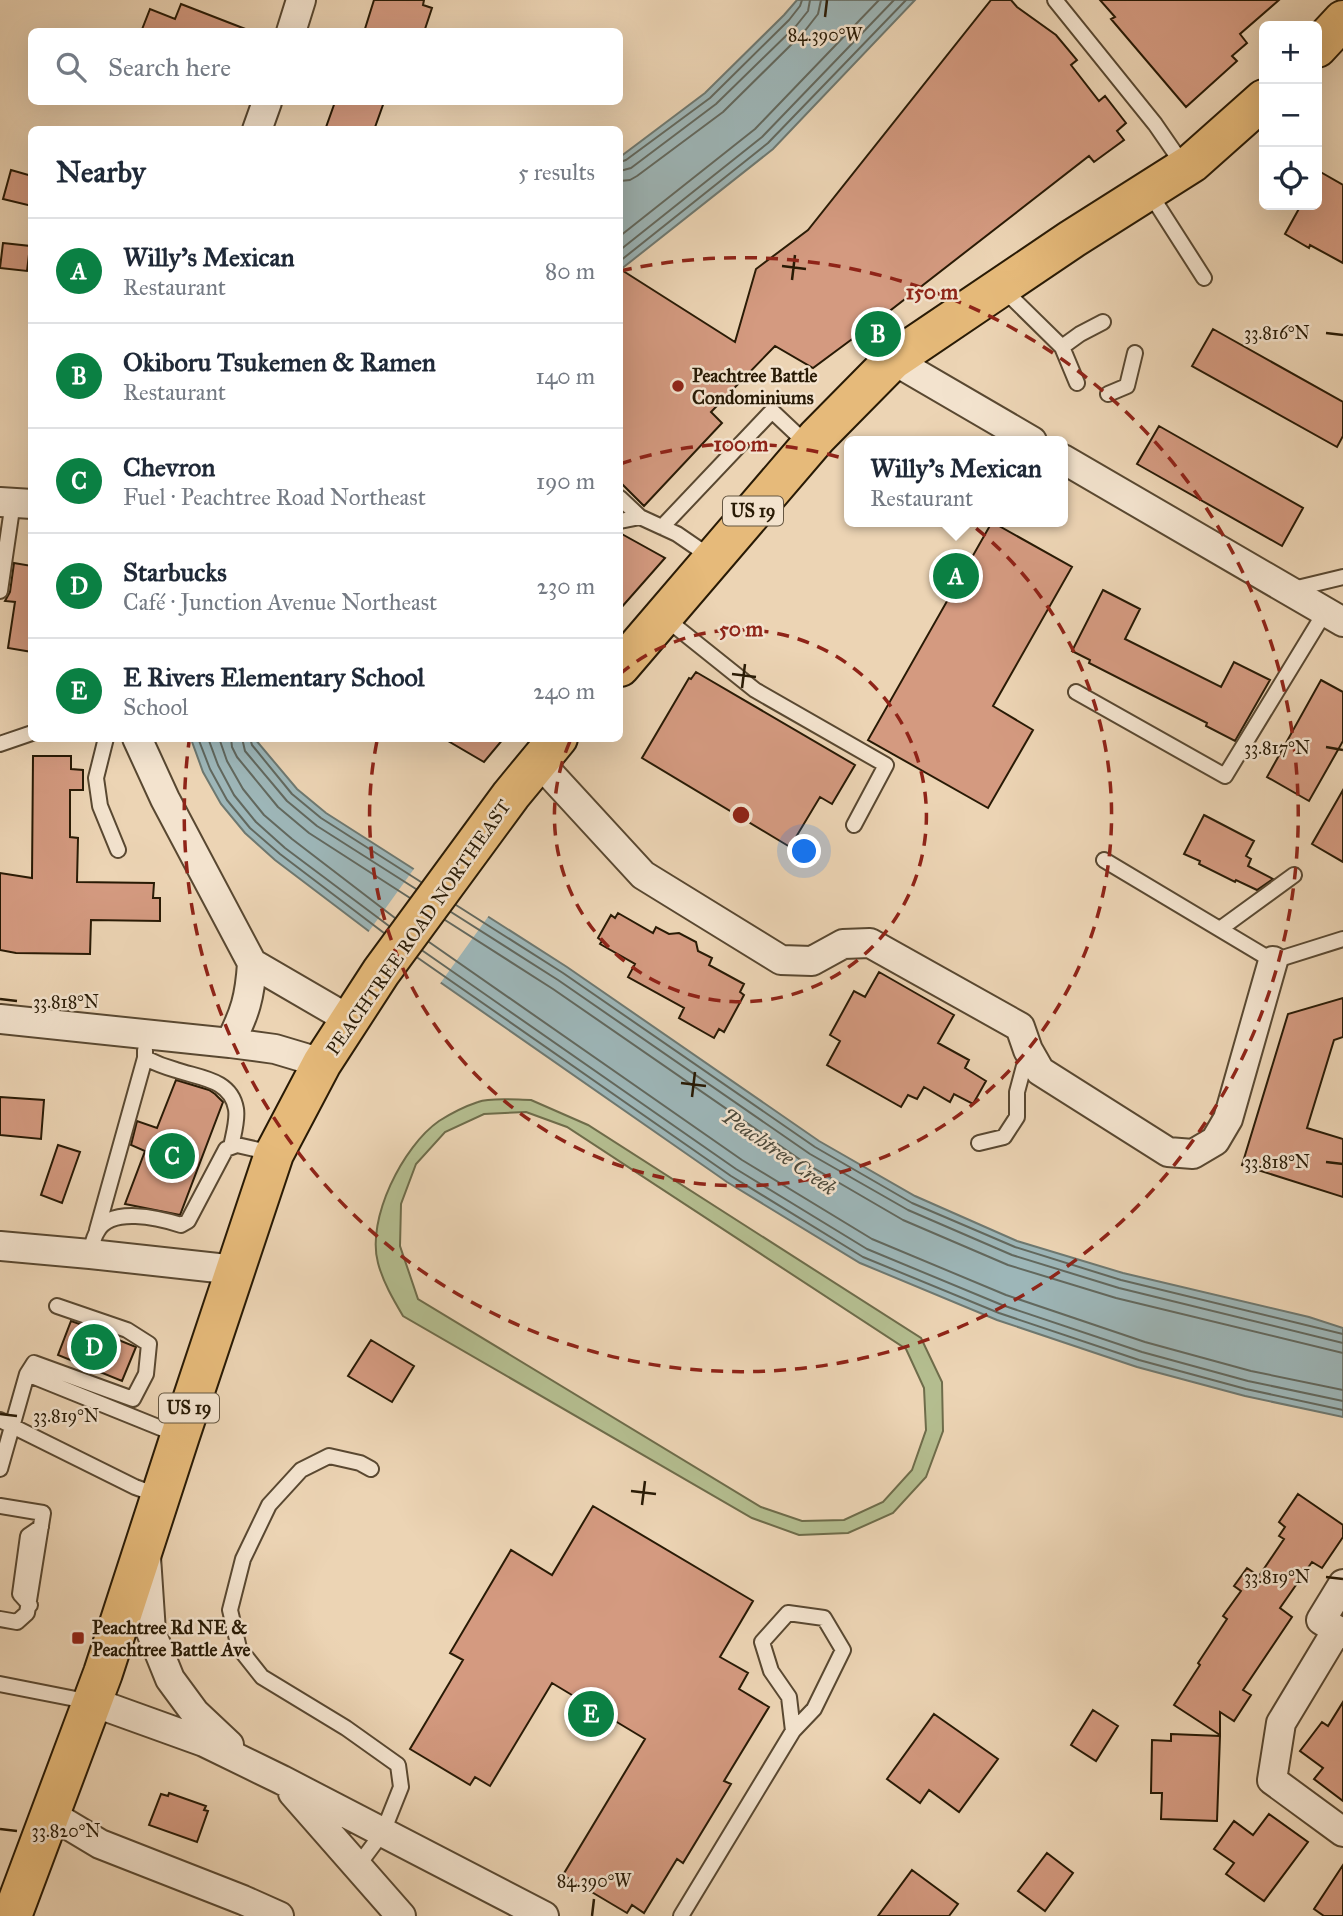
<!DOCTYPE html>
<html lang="en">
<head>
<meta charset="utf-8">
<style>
	:root { --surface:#fff; --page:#f2f2f3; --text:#1f2937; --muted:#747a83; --line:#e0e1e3; --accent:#0b8043 }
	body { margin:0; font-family:"IM FELL Great Primer",serif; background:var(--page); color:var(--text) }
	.controls { position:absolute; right:21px; top:21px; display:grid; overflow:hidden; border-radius:10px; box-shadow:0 7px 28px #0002 }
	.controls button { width:63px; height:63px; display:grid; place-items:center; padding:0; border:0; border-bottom:2px solid var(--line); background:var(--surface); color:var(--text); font:35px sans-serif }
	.you { position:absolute; left:805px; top:852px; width:24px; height:24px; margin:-18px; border:5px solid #fff; border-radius:50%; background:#1a73e8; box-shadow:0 0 0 10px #1a73e833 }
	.badge { display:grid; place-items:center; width:46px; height:46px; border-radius:50%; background:var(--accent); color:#fff; font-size:23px; font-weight:700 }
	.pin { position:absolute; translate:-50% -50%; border:4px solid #fff; box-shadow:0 2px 7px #0006 }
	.popup { position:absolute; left:844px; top:436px; width:224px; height:91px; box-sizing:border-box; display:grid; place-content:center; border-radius:10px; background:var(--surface); filter:drop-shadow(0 2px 5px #0005); font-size:23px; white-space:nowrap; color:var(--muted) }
	.popup b { font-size:26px; color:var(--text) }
	.popup::after { content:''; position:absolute; left:50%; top:100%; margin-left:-14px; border:14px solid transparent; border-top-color:var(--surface) }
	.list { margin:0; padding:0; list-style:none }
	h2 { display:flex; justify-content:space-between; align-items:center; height:91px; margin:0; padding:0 28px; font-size:30px }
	h2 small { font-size:23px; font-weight:400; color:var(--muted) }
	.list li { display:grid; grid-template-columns:46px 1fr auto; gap:21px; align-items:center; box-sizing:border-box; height:105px; padding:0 28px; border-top:2px solid var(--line) }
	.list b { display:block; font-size:26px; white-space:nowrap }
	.list p { margin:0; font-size:23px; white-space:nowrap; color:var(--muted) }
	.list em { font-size:23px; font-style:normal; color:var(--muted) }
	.icon { flex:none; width:38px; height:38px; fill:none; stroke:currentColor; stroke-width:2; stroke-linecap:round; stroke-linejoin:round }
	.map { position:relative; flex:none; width:1343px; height:1916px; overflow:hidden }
	.search { position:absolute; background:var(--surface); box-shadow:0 7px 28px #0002; left:28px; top:28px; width:595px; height:77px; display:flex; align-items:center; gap:18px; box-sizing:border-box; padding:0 24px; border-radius:10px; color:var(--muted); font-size:26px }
	.panel { position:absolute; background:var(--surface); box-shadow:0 7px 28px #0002; left:28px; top:126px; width:595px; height:616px; border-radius:10px }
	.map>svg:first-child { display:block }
</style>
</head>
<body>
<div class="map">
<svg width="1343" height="1916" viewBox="0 0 1343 1916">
	<rect width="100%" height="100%" fill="#ecd4b4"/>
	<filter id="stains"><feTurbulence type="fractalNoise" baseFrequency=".00286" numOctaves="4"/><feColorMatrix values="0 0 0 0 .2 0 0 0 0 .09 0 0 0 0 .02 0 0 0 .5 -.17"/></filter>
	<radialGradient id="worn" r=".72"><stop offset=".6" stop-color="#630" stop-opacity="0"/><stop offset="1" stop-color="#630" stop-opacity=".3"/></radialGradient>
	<path fill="#b4bd8f" stroke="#6e6c4a" stroke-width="2" fill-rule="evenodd" d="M531,1100L588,1125L921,1338L942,1382L943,1431L926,1477L893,1513L848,1533L799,1535L752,1518L403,1316C393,1299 383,1282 378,1263C366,1219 403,1146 439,1121C450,1114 466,1106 478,1102C491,1097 517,1100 531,1100ZM526,1112L567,1127L906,1349L924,1388L926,1430L912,1470L883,1502L844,1520L802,1521L761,1507L418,1299L400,1246L401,1204L416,1164L445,1132L484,1114Z"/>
	<path fill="#9db6b8" stroke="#6e7870" stroke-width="2" d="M797,0H915L773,149L620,270V157L705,93L784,15Z
		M191,739H255L297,789L326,813L567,967L819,1141L915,1196L1017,1241L1123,1273L1309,1317L1343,1328V1417L1245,1396L1137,1367L997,1320L860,1263L727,1182L391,948L275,860L245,833L221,804L203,772Z"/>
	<path fill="#ecd4b4" d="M416,866L490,914L439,985L367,934Z"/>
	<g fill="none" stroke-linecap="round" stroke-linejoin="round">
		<path stroke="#62685e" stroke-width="2" d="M620,162L626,160L710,98L789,20L800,6L802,0
			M620,171L631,168L716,104L796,26L808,11L810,0
			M620,181L630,180L637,176L723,112L804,32L818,14L821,0
			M620,236L755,129L879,0
			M620,250L762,137L894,0
			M620,261L768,143L906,0
			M198,738L210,769L227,800L250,828L280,854L384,933
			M208,738L218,765L234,795L256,822L285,848L389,926
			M219,738L227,761L243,789L264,815L292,839L395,918
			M231,738L232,747L237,757L278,807L309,833L410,898
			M242,738L245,751L287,801L317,826L416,889
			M250,738L252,745L292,794L321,818L421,882
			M456,905L563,973L815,1147L912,1203L1015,1247L1121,1280L1343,1334
			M451,912L558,980L810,1154L908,1210L1012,1255L1119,1288L1343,1343
			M445,920L553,989L805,1163L903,1220L1008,1265L1116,1298L1343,1353
			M429,942L742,1160L872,1239L1006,1295L1145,1342L1251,1371L1343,1390
			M423,951L736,1169L867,1249L1002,1305L1142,1352L1248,1381L1343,1401
			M418,958L731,1176L863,1257L999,1313L1139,1360L1246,1389L1343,1410"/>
	</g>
	<path fill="#d49a80" stroke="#281a05" stroke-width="2" d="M374,0H424L423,5L432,8L424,32H364Z
		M991,0H1011L1017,7L1056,35L1077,60L1071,65L1099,101L1105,96L1126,123L1117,131L1124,140L1094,162L1089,156L878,320L871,316L865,318L861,326L863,331L813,368L775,346L711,412L722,423L644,506L620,482V269L735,342L756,269L808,230Z
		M1100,0H1279L1240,34L1247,43L1232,56L1237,61L1186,107L1111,19L1115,17Z
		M181,4L248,30V32H141L150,9L175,19Z
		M335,102H384L374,130H325Z
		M11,170L32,176V206L3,199Z
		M1317,170L1343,185V263L1310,245L1309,248L1285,234L1301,205H1317Z
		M3,243L30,246L27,271L0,268Z
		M1213,329L1343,402V436L1337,447L1192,366Z
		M1159,426L1303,508L1282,546L1137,464Z
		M992,522L1072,567L993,706L1033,730L988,808L868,740Z
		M620,533L665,558L620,609Z
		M14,563L32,566V652L8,648L15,602L5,601L10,592Z
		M1103,590L1140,609L1125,639L1221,687L1234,662L1270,680L1235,741L1206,726L1207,723L1089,663L1090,660L1072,651Z
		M696,672L855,765L832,804L820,797L790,847L642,758L689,678L691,679Z
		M1321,680L1343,692V741L1309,801L1267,777Z
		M443,738H504L484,762Z
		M33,756H71V769L83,770V790H70V837L78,838L77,882L154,883L153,898H160V921L91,920L90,954L16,953L0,950V873L32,878Z
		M1343,790V862L1312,844Z
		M1204,815L1254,841L1246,856L1251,859L1248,866L1273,879L1257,890L1236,880L1235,882L1199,864L1200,861L1184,854Z
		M618,913L653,933L656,927L669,934L679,933L696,942L698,951L712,958L709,965L744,984L740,992L744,995L724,1032L719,1029L714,1038L679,1018L684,1008L628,977L635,964L600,944L602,941L598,938L611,915L615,918Z
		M879,972L954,1015L938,1043L969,1060L965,1068L986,1081L973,1104L954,1094L950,1102L924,1087L917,1099L908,1095L901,1107L827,1065L840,1041L830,1035L854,991L865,997Z
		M1343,998V1037L1334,1040L1307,1128L1343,1139V1197L1242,1165L1288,1014Z
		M176,1080L209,1090L215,1094L223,1102L180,1215L125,1204L145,1151L131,1145L137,1121L157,1128Z
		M0,1097L44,1100L41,1139L0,1135Z
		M58,1145L80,1152L62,1203L41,1195Z
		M71,1321L117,1337L116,1339L136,1347L122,1381L58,1355Z
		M371,1340L414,1366L392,1402L348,1376Z
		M1298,1494L1343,1525V1537L1322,1568L1312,1562L1280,1608L1292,1617L1243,1690L1251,1695L1234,1721L1220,1712V1735L1174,1705L1200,1665L1198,1663L1227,1619L1223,1616L1241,1591L1234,1586L1247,1568L1259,1576L1284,1539L1279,1536L1285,1527L1279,1522Z
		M593,1506L753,1601L720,1657L748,1673L739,1689L769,1707L724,1781L731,1784L683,1863L677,1859L644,1913L632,1905L627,1913L563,1875L645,1739L552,1683L490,1786L475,1777L470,1785L410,1749L463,1660L450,1653L511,1550L552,1575Z
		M1343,1702V1801L1314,1779L1323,1768L1300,1751L1322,1722L1328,1726Z
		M1093,1710L1118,1726L1096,1761L1071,1745Z
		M934,1714L998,1759L959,1812L929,1790L920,1803L887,1779Z
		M1171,1734L1220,1736L1217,1821L1161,1819L1162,1793H1151L1152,1740L1171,1741Z
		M169,1793L206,1806L204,1810L208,1811L197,1842L149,1825L161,1794L168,1796Z
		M1269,1814L1308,1842L1264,1901L1226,1874L1234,1863L1214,1849L1234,1821L1253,1835Z
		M1047,1853L1073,1873L1045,1911L1018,1891Z
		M1343,1865V1916H1324L1314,1909Z
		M912,1870L958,1904L949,1916H878Z"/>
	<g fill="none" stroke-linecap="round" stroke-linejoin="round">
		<defs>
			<path id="lane" d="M1055,0L1155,124L1184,166
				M1149,192L1204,278
				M1001,287L1062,347L1077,383
				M871,326L892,359
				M1062,347L1080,334L1103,322
				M1108,394L1127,386L1135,353
				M620,498L640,517L677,534L712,558
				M620,521L640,517
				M662,527L772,411L807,444
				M1289,590L1343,577
				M0,591L13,502
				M665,618L755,690L886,765L854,825
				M1076,692L1225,776L1325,612
				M106,738L96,778L100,806L118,850
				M0,744L32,733
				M1104,860L1273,961L1343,939
				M1220,929L1294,875
				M145,1050V1058C155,1063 165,1067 176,1070C199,1078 231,1079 236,1109C238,1120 233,1136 231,1147
				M979,1143L1004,1137L1017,1117V1092L1028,1051
				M97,1230L145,1058
				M90,1254C92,1247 93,1238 97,1232C110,1206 159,1218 181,1225L188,1221L226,1149L237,1145L272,1153
				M27,1374L178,1435
				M0,1420L135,1487L160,1496
				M0,1469L27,1374L34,1363L133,1399L146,1374L149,1344L127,1330L57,1306
				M0,1506L43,1513L27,1613L17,1622L0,1619
				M30,1605L20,1594L28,1536L41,1527
				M0,1684L91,1702
				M357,1867L383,1832L401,1787L398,1765L346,1728L262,1677L239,1648L230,1610L243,1559L269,1505L301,1470L329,1456L360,1463L371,1469
				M681,1916L793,1731L814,1709L843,1650L824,1618L788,1613L762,1642L771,1671L789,1697L793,1731"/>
			<path id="street" d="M291,32L301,0
				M257,130L267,102
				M893,360L1032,441
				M1063,459L1343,622
				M0,502L32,504
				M137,738L165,799L252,963L350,1020
				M539,762L643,875L781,960L812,961L843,944L870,943L1020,1027L1028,1050L1040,1071L1168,1152L1193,1154L1215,1141L1228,1119L1273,961
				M0,1019L230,1043L275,1049L322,1063
				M230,1043C245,1013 250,997 252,963
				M0,1246L90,1254L236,1270
				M146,1557L151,1632L170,1679L195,1713L229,1745
				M1343,1584L1321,1620L1343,1634
				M1337,1630L1281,1723L1272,1780L1343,1832
				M93,1702L204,1742L282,1780L544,1916
				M293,1793L401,1916
				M50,1814L100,1844L243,1900L279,1916"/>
			<path id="highway" d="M1317,48L1343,20
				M620,667L817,437L893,360L1072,239L1192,163L1264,99
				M12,1916L103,1673L180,1436L274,1154L322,1063L381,972L511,795L558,738"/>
		</defs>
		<use href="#lane" stroke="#594831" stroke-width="18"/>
		<use href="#street" stroke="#594831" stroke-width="32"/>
		<use href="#highway" stroke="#281a05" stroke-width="42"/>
		<use href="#lane" stroke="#f3e3ce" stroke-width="14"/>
		<use href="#street" stroke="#f3e3ce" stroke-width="28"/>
		<use href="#highway" stroke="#e6ba7a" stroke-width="38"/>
	</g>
	<path fill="none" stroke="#281a05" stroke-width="2.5" d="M825,17L827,0M782,266L806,269M792,280L795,255M1326,333L1343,335M732,674L756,677M742,688L745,664M1326,747L1343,750M0,999L17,1001M681,1083L706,1086M692,1097L695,1072M1326,1162L1343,1164M0,1414L17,1416M631,1491L656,1494M642,1505L645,1481M1326,1577L1343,1579M0,1829L17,1831M592,1916L594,1899"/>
	<g fill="none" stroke="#8f2418" stroke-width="3.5" stroke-dasharray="12 9">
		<path d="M620 674A186 186 0 1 1 571 739"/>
		<path d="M620 464A371 371 0 1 1 377 741"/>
		<path d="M620 271A557 557 0 1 1 189 742"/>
	</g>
	<g fill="#8f2418" stroke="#f3e3ce" stroke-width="2.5">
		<circle cx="678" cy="386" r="7"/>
		<rect x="71" y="1631" width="14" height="14" rx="3.5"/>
	</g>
	<g text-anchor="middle" stroke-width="5" stroke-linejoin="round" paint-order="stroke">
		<g fill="#f3e3ce" stroke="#655641" stroke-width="2">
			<rect x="723" y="496.5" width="60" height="29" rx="5"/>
			<rect x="159" y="1393.5" width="60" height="29" rx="5"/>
		</g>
		<g font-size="18" font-weight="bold" fill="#281a05">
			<text x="753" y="517">US 19</text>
			<text x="189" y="1414">US 19</text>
		</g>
		<g font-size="19" font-weight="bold" fill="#281a05" stroke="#f3e3ce" text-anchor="start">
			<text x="692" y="382">Peachtree Battle<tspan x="692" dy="22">Condominiums</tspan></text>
			<text x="92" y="1634">Peachtree Rd NE &amp;<tspan x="92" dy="22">Peachtree Battle Ave</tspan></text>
		</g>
		<g font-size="19" fill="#281a05" stroke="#f3e3ce">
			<text transform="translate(418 927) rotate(-55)" y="7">PEACHTREE ROAD NORTHEAST</text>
		</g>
		<g font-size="21" font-style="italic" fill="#4b493b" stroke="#f3e3ce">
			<text transform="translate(779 1152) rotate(35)" y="7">Peachtree Creek</text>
		</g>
	</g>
	<g font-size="18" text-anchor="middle" fill="#281a05" stroke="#f3e3ce" stroke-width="5" stroke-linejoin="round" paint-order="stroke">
		<text x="825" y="41">84.390°W</text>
		<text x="1277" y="339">33.816°N</text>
		<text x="1277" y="754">33.817°N</text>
		<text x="66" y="1008">33.818°N</text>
		<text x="1277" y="1168">33.818°N</text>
		<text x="66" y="1422">33.819°N</text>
		<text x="1277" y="1583">33.819°N</text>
		<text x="66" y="1837">33.820°N</text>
		<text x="594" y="1887">84.390°W</text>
	</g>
	<circle cx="741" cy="815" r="10" fill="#8f2418" stroke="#f3e3ce" stroke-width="3.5"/>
	<g font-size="21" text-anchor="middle" font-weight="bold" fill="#8f2418" stroke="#f3e3ce" stroke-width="5" stroke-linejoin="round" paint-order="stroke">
		<text x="932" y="299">150 m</text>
		<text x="741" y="451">100 m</text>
		<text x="741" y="636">50 m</text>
	</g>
	<rect width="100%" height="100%" filter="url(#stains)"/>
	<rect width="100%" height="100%" fill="url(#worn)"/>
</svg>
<div class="controls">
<button>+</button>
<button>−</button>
<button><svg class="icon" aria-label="locate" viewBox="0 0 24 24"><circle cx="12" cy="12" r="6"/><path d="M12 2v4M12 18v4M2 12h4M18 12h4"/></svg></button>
</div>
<div class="you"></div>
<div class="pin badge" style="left:956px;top:576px">A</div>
<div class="popup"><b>Willy's Mexican</b>Restaurant</div>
<div class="pin badge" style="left:878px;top:334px">B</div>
<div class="pin badge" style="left:172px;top:1156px">C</div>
<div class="pin badge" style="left:94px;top:1347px">D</div>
<div class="pin badge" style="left:591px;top:1714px">E</div>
<div class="search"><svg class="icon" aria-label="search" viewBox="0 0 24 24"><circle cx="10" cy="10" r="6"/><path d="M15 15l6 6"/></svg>Search here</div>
<section class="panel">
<h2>Nearby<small>5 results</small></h2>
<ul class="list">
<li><span class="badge">A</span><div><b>Willy's Mexican</b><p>Restaurant</p></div><em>80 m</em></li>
<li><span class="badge">B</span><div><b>Okiboru Tsukemen &amp; Ramen</b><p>Restaurant</p></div><em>140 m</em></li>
<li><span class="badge">C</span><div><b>Chevron</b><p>Fuel · Peachtree Road Northeast</p></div><em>190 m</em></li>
<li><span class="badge">D</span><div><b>Starbucks</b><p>Café · Junction Avenue Northeast</p></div><em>230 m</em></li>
<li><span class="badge">E</span><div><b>E Rivers Elementary School</b><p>School</p></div><em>240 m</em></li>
</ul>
</section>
</div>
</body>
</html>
